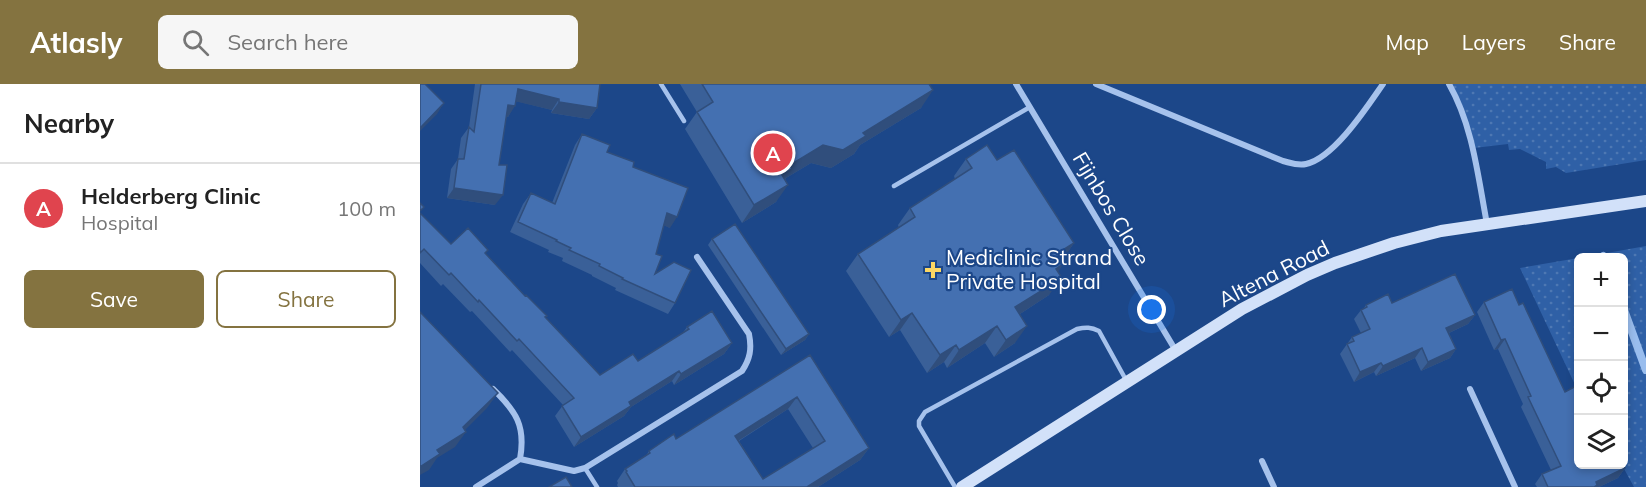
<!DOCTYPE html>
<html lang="en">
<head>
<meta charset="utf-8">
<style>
	:root { --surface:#fff; --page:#f6f6f6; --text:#222; --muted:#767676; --line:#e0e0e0; --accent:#847340 }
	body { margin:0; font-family:Mulish,sans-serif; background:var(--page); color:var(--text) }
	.controls { position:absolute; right:18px; bottom:18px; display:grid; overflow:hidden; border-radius:9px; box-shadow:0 3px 9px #0003 }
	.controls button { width:54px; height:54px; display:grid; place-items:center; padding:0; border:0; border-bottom:2px solid var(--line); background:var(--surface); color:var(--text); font:30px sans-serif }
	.you { position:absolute; left:732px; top:226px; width:21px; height:21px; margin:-15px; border:4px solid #fff; border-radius:50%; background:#1a73e8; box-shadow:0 0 0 9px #1a73e833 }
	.badge { display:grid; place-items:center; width:39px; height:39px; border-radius:50%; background:var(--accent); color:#fff; font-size:20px; font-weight:700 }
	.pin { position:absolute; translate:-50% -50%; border:3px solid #fff; box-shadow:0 2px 6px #0006 }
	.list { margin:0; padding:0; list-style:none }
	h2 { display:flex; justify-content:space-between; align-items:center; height:78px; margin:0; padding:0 24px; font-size:26px }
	h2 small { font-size:20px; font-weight:400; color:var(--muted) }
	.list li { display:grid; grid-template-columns:39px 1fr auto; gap:18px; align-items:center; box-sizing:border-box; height:90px; padding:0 24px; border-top:2px solid var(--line) }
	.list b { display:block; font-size:22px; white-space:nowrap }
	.list p { margin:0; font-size:20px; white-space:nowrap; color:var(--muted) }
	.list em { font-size:20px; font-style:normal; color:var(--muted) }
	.actions { display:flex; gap:12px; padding:18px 24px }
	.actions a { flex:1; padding:14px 0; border:2px solid var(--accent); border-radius:9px; text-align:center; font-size:21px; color:var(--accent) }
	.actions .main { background:var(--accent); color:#fff }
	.icon { flex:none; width:33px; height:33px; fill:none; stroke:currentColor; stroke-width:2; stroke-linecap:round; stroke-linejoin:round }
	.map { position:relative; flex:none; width:1226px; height:403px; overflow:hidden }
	header { display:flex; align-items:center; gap:36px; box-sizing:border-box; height:84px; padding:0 30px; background:var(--accent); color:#fff }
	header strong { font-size:28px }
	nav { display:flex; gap:33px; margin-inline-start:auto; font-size:21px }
	.search { width:420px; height:54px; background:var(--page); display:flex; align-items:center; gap:15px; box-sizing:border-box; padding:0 21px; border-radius:9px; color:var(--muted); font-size:22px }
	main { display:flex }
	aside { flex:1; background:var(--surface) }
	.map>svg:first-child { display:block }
</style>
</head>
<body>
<header>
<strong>Atlasly</strong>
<div class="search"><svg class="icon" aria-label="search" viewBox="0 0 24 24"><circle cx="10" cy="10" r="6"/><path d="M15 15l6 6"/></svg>Search here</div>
<nav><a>Map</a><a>Layers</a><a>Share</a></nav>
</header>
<main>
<aside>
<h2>Nearby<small></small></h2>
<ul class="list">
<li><span class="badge" style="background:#e0444e">A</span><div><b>Helderberg Clinic</b><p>Hospital</p></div><em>100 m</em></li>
</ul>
<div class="actions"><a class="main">Save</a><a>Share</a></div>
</aside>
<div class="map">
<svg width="1226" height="403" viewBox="0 0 1226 403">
	<defs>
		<pattern id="green-dots" width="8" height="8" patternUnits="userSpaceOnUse" patternTransform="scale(1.5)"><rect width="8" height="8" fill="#2f60a6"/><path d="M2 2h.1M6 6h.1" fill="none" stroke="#4e78b3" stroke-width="1.8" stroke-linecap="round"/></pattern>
	</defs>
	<rect width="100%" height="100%" fill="#1c4789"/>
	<path fill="url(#green-dots)" d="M1031,0H1226V76L1146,89L1136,83L1126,85V78L1100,65L1089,66L1088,60L1054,64Z
		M1226,162V403H1214L1202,381L1204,380V174H1159Z
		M1158,174V307L1100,184Z"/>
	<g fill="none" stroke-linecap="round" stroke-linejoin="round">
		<path stroke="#99bdee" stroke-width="8" d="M1183,172L1184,174
			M1204,226L1226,286"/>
		<path stroke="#a6c2ec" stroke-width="4.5" d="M241,0L264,37
			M474,102L610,23
			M165,384L177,403
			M535,403L499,342V337L505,328L657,245C666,243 671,243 679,247L706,296"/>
		<path stroke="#a6c2ec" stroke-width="6" d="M596,0L756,267
			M676,0L863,77C871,79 878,82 886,80C914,74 947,23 963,0
			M1029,0C1053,42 1058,93 1067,140
			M1050,305L1095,403
			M100,375L154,387L165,384L322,287C330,275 332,265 329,250L277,173
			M842,377L854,403
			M56,403L100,375C106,342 96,327 73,305"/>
		<path stroke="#d2e1f9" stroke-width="12" d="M542,403L822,225L887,191L915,179L974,159L1021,147L1226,117"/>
	</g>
	<path fill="#3a6098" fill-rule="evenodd" d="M55,0H180L177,24L169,35L131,29L132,26L96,17L88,33H86L79,81L75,121L27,114L31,85L38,75L41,54L49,43Z
		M260,0H509L501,24L440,61L434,70L411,84L391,79L366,94L356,118L322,139L265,45L277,28Z
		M162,50L187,68L213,83L250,144L244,141L236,170L235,190L255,219L248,230L195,206L196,204L172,192V191L142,177L143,174L128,168L129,166L90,148L103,120L111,109L132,119L155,61Z
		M546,75L577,76L654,159L642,176L629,211L600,230L595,259L574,273L565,259L527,284L524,278L507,289L480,246L469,253L426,187L438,170L479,144L478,141L490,124L535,95L534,92Z
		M0,129L31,160L65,170L180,291L218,277L262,250L267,243L312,259L304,270L254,301L252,297L211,323L204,332L154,363L135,332L143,321L92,266L90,268L52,227L50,228L23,200L21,202L0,179Z
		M292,155L389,250L385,256L361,271L288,161Z
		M1064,218L1158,381L1205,384L1198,394L1179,403H1117L1115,400L1122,390L1131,386L1101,323L1103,320L1078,265L1074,266L1057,228Z
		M972,219L1055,231L1048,240L1029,249L1036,265L1030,274L1001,287L995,274L956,292L954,288L934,298L920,270L932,253L941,249L934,235L941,226L944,224L946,221Z
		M390,271L449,364L440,376L398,403H198L197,401L198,399L197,397L205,385L226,372L229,367L256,355ZM368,325L393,364L343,395L319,357Z"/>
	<path fill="#304e7c" d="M98,5L139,15L132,26L90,16Z
		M513,6L501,24L440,61L434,70L411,84L391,79L366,94L360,102L350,109L370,81L403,61L443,49Z
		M139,18L177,24L169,35L131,29Z
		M24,19L17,30L0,47V44Z
		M88,21L95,22L88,33L81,32Z
		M368,101L356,118L322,139L334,121Z
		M34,104L83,111L75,121L27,114Z
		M247,129L257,133L250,144L240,140Z
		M654,159L642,177L638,169Z
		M644,179L632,197L636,185Z
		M642,194L629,211L583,241L595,223Z
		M492,229L480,246L469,253L481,236Z
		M1055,231L1048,240L1020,253L1026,244Z
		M577,242L565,259L527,284L539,266Z
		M607,242L595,259L574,273L586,256Z
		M389,250L385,256L361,271L366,265Z
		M1085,255L1078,265L1074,266L1081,256Z
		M312,259L304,270L254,301L261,290Z
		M536,261L524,278L507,289L520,271Z
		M1002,264L995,274L956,292L963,282Z
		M1036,265L1030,274L1001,287L1008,278Z
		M961,279L954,288L934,298L940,288Z
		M259,287L252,297L211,323L204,332L154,363L161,353L209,318Z
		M78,309L67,324L39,352L46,348L35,363L17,374L9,386L0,391V383L17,366L43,343Z
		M377,313L368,325L307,364L315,352Z
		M449,364L440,376L398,403H387Z
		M1205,384L1198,394L1179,403H1172L1176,398Z"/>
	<path fill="#4470b1" stroke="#304e7c" stroke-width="1.5" fill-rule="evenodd" d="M0,0H5L24,19L0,44Z
		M61,0H180L177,24L139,18V15L98,5L95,22L88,21L79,81H87L83,111L34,104L38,75H44L49,43L54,48Z
		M282,0H509L513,6L443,49L446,52L423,66L403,61L370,81L372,85L362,91L368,101L334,121L277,28L293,18Z
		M162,50L190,61L187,68L214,78L213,83L268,104L257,133L247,129L236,170L242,172L235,190L254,178L271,186L255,219L202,195L203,194L179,182L180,180L149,166L151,164L136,157L137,156L98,138L111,109L135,120Z
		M567,61L577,76L594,66L654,159L638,169L644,179L636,185L642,194L595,223L607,242L586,256L577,242L539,266L536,261L520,271L492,229L481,236L438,170L495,133L490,124L552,84L546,75Z
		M0,119L4,123L0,127Z
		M0,129L31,160L48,144L68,166L65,169L105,212L106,211L127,232L125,233L180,291L213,270L218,277L269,245L267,243L292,227L312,259L261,290L259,287L209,318L211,322L161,353L142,322L154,314L99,255L97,257L59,216L58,218L31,189L29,191L4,165L0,169Z
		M315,140L389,250L366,265L292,155Z
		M1035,190L1055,231L1026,244L1036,265L1008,278L1002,264L963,282L961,279L940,288L927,260L934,257L932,253L950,245L941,226L947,223L946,221L968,210L972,219Z
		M1092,205L1099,221L1103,219L1145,308L1158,301V381L1203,380L1205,384L1176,398L1177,401L1174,403H1128L1122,390L1141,382L1108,313L1111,312L1085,255L1081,256L1064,218Z
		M0,228L78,309L43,343L46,348L17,366L20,370L0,383Z
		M390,271L449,364L387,403H215L206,388L207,387L205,385L230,369L229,367L254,350L256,355ZM377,313L405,357L343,395L315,352Z
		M146,393L152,403H129Z"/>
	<path fill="#fcd764" stroke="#1c4789" stroke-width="2" d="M510 177h6v6h6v6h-6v6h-6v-6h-6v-6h6z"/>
	<g text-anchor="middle" stroke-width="4.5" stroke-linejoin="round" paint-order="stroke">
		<g font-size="21" fill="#fff" stroke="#1c4789">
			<text transform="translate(691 125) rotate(59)" y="7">Fijnbos Close</text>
			<text transform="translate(854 190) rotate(-27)" y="7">Altena Road</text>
		</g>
		<g font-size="21" fill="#fff" stroke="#1c4789" text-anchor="start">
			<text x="526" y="181">Mediclinic Strand<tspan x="526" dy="24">Private Hospital</tspan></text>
		</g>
	</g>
</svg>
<div class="controls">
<button>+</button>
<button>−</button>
<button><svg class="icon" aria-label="locate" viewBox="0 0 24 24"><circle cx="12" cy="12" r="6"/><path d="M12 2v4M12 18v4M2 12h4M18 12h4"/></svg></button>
<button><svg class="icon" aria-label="layers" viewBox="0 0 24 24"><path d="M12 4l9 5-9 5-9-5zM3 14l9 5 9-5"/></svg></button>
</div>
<div class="you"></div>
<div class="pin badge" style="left:353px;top:69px;background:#e0444e">A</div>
</div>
</main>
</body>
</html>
